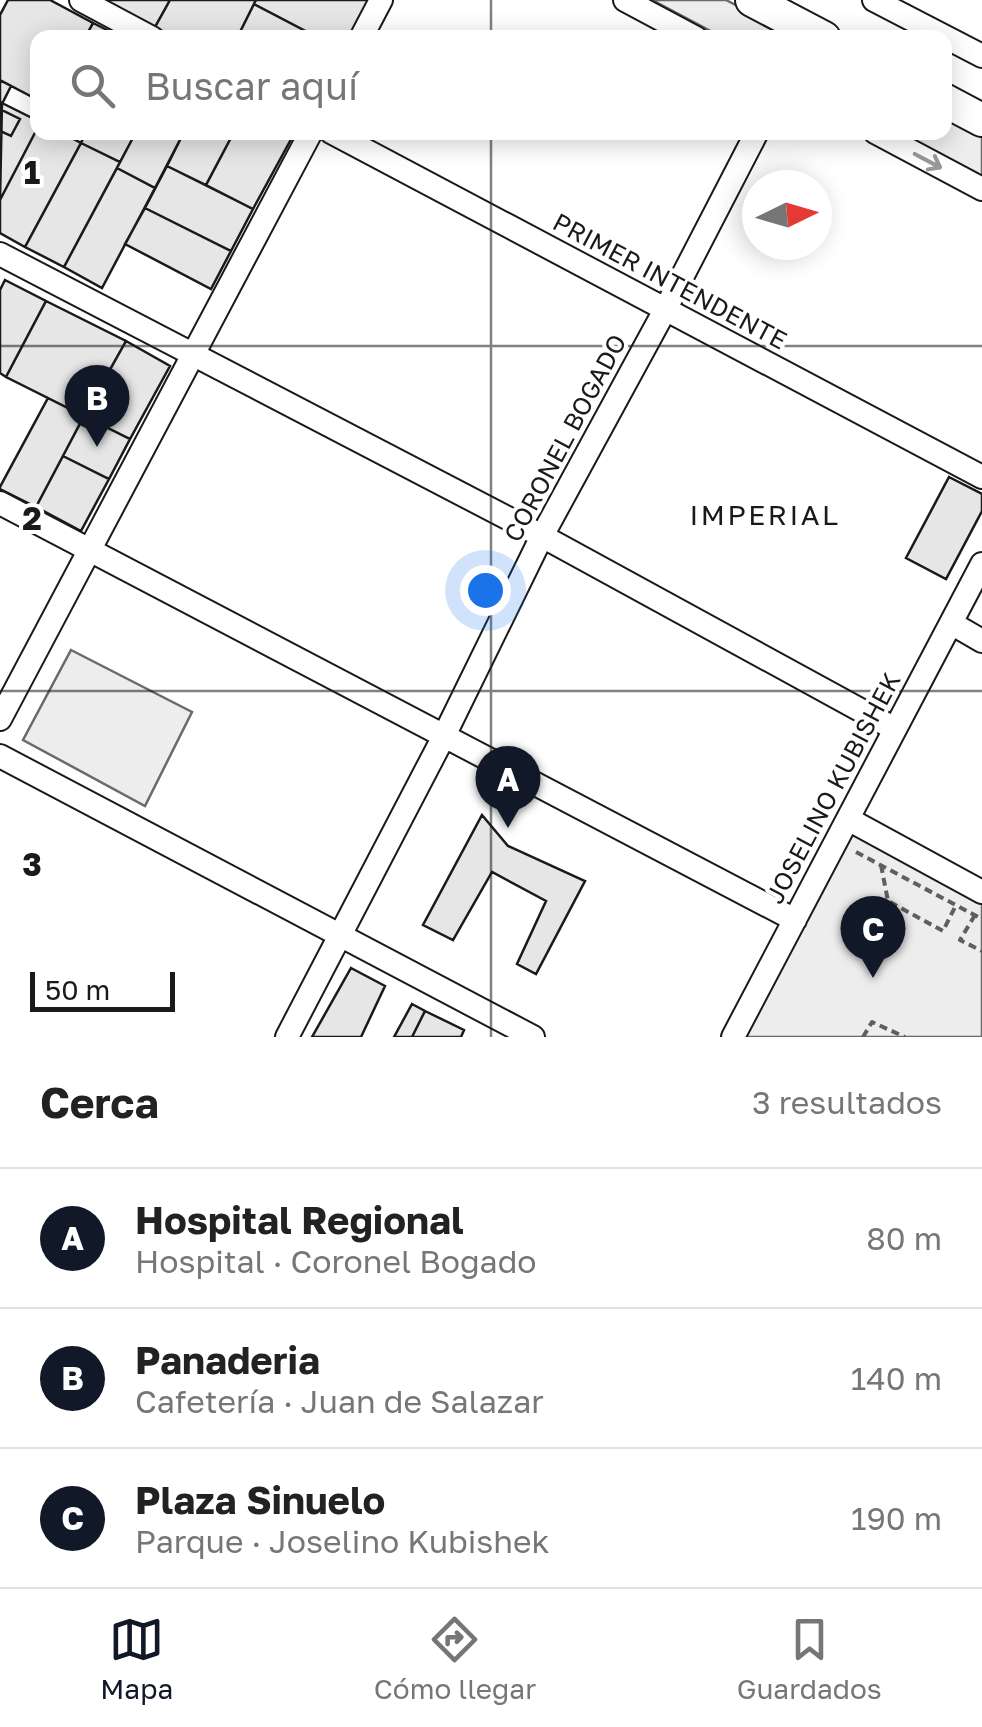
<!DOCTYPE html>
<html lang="es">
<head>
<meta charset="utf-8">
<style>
	:root { --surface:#fff; --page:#f2f2f2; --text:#222; --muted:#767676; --line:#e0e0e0; --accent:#111827 }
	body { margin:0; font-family:"Golos Text",sans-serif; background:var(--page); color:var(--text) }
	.compass { position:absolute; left:742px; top:170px; width:90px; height:90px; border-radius:50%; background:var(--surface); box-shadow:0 5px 25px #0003; rotate:85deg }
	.scale { position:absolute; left:30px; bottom:25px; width:145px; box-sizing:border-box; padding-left:10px; border:5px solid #1a1a1a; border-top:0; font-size:28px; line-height:35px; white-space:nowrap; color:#1a1a1a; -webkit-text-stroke:8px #fff; paint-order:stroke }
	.you { position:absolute; left:485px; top:590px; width:35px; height:35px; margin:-25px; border:8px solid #fff; border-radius:50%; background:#1a73e8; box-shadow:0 0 0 15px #1a73e833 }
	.badge { display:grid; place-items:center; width:65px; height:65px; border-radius:50%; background:var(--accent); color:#fff; font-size:32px; font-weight:700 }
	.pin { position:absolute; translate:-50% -82px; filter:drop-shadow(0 2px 5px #0008) }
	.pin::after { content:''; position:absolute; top:52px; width:35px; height:30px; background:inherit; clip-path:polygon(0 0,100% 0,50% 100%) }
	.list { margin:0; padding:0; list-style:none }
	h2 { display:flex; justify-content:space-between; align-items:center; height:130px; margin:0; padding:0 40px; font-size:42px }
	h2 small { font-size:32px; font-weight:400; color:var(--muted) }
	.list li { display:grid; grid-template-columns:65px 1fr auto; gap:30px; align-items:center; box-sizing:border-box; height:140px; padding:0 40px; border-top:2px solid var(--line) }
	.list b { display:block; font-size:38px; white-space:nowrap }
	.list p { margin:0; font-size:32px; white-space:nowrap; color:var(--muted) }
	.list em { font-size:32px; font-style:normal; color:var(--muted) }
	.icon { flex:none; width:55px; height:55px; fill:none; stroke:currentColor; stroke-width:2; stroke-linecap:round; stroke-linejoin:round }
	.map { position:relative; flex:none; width:982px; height:1037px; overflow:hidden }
	.search { position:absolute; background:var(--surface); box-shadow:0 5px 25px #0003; left:30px; right:30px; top:30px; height:110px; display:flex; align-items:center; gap:25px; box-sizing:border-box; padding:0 35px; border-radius:20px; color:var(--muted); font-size:38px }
	.sheet { height:550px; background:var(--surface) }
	nav { display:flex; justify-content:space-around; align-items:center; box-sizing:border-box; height:140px; border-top:2px solid var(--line); background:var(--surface); font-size:28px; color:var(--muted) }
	nav a { display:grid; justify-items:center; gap:5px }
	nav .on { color:var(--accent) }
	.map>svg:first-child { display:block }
</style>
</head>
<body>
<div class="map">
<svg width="982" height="1037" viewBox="0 0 982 1037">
	<rect width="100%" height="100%" fill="#fff"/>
	<path fill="#ededed" stroke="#6a6a6a" stroke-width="2.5" d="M652,0H726L797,37H722Z
		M945,116L982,135V176L901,133L944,132Z
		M71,650L192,712L145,806L23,740Z
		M848,819L982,892V1037H733Z"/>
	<path fill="#e6e6e6" stroke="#1a1a1a" stroke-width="2.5" d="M8,0H50L93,23L85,38H38V100L0,80V15Z
		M104,0H170L155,27Z
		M170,0H256L237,38H176L155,27Z
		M256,0H377L357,38H319L254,4Z
		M254,4L319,38H237Z
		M93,23L123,38H85Z
		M0,80L11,86L0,108Z
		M2,103L38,121V127L0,200Z
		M0,109L20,119L11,136L0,131Z
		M38,127V132H60L81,143L25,247L0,233V200Z
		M86,132H136L120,162L81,143Z
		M136,132H184L155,188L117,168Z
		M184,132H234L206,185L167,166Z
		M234,132H295L253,209L206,185Z
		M81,143L120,162L64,267L25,247Z
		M167,166L253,209L231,251L145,208Z
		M117,168L155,188L102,288L64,267Z
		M145,208L231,251L211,289L125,244Z
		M5,280L46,301L6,377L0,373V290Z
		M46,301L126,341L84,416L6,377Z
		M126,341L170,366L130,439L84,416Z
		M48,398L84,416L36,507L0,489V487Z
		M84,416L130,439L109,479L63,456Z
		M63,456L109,479L81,531L36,507Z
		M949,477L982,494V511L946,579L906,558Z
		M482,815L508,846L585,881L536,974L517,964L546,901L492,872L453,940L423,925Z
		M351,968L385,986L361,1037H312Z
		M412,1004L425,1011L412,1037H394Z
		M425,1011L464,1030L461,1037H412Z"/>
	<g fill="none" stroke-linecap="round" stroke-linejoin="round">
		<defs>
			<path id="minor" d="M81,0L152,38
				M625,0L696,38
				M874,0L982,56
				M361,38L381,0
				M331,132L982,477
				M875,132L982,189
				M0,254L542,536L895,729
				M0,503L795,920
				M951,623L982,641
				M0,719L311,132
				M0,756L533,1037
				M848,819L982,892
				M287,1037L444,736L542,536L665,310L757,132
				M733,1037L982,564"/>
			<path id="highway" d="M752,0L824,38
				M944,100L982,120"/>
		</defs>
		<use href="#minor" stroke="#1a1a1a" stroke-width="26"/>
		<use href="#highway" stroke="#1a1a1a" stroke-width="36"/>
		<path stroke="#5f5f5f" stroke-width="4" stroke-dasharray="8 5" stroke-linecap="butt" d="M856,852L982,919
			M881,865L888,901L943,931L956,905
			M975,915L960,940L982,951
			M863,1037L872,1022L905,1037"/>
		<use href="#minor" stroke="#fff" stroke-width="22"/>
		<use href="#highway" stroke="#fff" stroke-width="32"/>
	</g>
	<defs><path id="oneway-shaft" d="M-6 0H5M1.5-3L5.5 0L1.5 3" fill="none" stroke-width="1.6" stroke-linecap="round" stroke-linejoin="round" transform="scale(2.5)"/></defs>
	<use stroke="#989898" href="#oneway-shaft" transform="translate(928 161) rotate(28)"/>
	<path fill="none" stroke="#1a1a1a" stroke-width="2.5" stroke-opacity="0.55" d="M491,0V38M491,132V1037M0,346H982M0,691H982"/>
	<g text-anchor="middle" stroke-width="8" stroke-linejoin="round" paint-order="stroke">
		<g font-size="25" fill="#1a1a1a" stroke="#fff">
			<text transform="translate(670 281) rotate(28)" y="9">PRIMER INTENDENTE</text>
			<text transform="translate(565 438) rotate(-62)" y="9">CORONEL BOGADO</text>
			<text transform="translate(833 788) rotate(-62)" y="9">JOSELINO KUBISHEK</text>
		</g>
		<g font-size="28" letter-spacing="2.5" fill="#1a1a1a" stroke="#fff">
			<text x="765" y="525">IMPERIAL</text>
		</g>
	</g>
	<g font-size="32" text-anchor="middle" font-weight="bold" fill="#1a1a1a" stroke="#fff" stroke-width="8" stroke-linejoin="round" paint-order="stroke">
		<text x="32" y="184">1</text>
		<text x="32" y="530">2</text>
		<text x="32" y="876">3</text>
	</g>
</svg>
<svg class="compass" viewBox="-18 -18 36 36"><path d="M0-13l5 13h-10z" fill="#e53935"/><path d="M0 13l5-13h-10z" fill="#767676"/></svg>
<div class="scale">50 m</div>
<div class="you"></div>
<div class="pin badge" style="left:508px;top:828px">A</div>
<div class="pin badge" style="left:97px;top:447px">B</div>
<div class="pin badge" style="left:873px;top:978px">C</div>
<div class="search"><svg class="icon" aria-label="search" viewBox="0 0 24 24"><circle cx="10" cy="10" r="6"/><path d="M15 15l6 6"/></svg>Buscar aquí</div>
</div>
<section class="sheet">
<h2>Cerca<small>3 resultados</small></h2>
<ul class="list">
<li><span class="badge">A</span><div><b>Hospital Regional</b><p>Hospital · Coronel Bogado</p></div><em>80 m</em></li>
<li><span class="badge">B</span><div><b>Panaderia</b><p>Cafetería · Juan de Salazar</p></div><em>140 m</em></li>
<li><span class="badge">C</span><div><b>Plaza Sinuelo</b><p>Parque · Joselino Kubishek</p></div><em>190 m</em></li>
</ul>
</section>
<nav>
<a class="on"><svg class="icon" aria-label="map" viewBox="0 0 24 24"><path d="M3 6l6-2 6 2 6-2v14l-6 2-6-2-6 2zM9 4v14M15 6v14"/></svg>Mapa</a>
<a><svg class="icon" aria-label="directions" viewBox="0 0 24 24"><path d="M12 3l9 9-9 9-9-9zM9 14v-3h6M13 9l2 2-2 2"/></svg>Cómo llegar</a>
<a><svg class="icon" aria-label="saved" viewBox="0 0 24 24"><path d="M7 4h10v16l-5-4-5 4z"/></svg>Guardados</a>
</nav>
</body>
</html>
